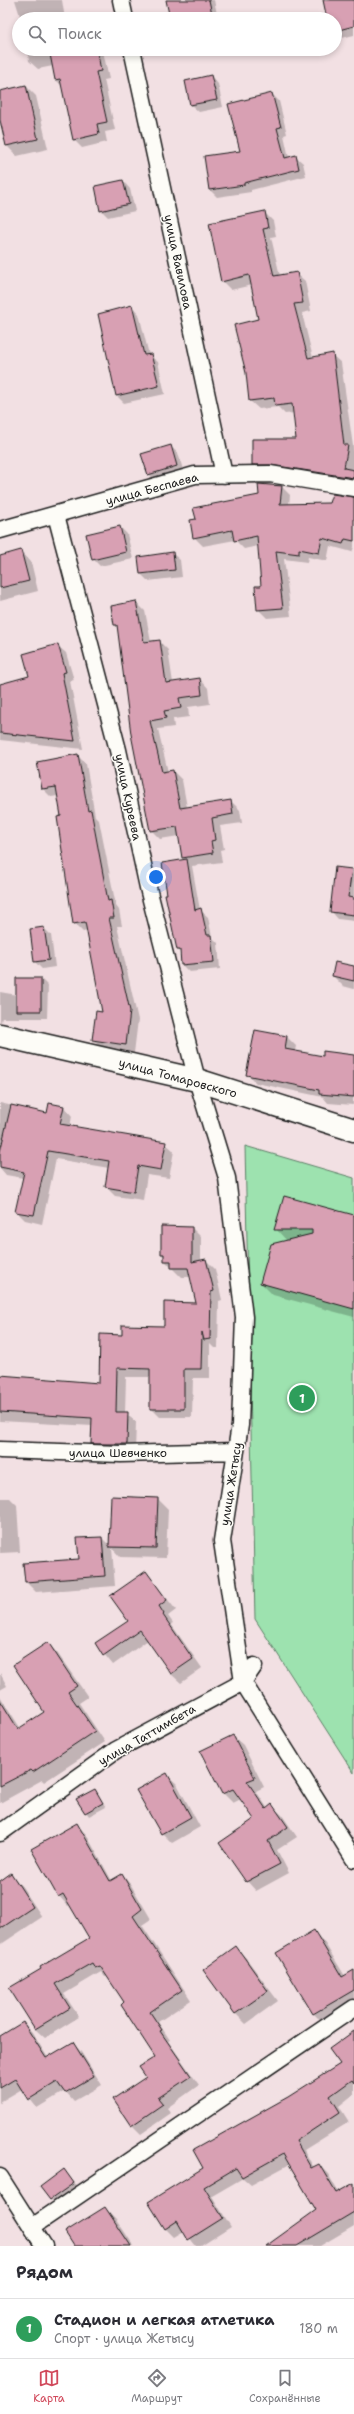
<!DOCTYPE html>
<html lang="ru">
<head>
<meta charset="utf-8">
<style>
	:root { --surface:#fff; --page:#f7f7f7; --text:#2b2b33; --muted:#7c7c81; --line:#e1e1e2; --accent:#d1495b }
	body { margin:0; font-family:"Shantell Sans",sans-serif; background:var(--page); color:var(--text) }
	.you { position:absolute; left:156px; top:877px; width:14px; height:14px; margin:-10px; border:3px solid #fff; border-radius:50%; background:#1a73e8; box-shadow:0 0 0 6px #1a73e833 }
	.badge { display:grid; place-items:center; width:26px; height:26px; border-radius:50%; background:var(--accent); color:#fff; font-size:13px; font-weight:700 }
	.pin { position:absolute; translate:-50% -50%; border:2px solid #fff; box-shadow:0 1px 4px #0006 }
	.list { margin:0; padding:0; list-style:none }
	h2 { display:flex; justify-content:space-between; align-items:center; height:52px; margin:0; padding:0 16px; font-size:17px }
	h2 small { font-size:13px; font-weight:400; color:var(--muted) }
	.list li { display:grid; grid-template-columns:26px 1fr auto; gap:12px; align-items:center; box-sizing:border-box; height:60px; padding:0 16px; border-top:1px solid var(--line) }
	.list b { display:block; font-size:15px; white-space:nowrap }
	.list p { margin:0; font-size:13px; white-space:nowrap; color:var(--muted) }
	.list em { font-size:13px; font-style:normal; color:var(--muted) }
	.icon { flex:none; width:22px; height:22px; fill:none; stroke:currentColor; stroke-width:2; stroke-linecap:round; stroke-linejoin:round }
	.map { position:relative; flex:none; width:354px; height:2246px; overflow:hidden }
	.search { position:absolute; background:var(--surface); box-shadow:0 2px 6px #0003; left:12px; right:12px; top:12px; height:44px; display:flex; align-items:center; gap:10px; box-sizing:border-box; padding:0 14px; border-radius:22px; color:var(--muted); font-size:15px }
	.sheet { height:112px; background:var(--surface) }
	nav { display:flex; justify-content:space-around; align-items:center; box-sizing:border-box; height:56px; border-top:1px solid var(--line); background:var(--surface); font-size:11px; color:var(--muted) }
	nav a { display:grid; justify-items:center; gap:2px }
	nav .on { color:var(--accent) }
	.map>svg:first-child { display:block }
</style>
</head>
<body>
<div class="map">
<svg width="354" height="2246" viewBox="0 0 354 2246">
	<rect width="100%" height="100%" fill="#f2e0e3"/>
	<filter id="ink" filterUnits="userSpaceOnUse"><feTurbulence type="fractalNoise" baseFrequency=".025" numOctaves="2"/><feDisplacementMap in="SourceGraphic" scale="8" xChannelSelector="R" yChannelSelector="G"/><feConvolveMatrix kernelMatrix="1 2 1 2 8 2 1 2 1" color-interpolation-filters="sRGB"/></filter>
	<g filter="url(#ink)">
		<path fill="#9de2af" stroke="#5c7f66" d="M245,1146L354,1178V1773L255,1619Z"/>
		<path fill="#0003" d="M15,0H62L65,19H21Z
			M167,0H214L218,19H171Z
			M324,0H354V35L338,39L335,35V19H328Z
			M27,49H102L103,51L109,79L104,80L115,130L105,132L107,142L82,148L74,140L62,86L56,80L53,66L38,69L29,61Z
			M211,76L218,84L223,107L199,112L191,105Z
			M26,86L36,96L48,149L17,156L7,146L2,125L0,126V92Z
			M272,94L279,101L287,134L284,135L289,158L295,156L303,163L306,176L251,190V192L217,197L210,190L205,157L242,151Z
			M123,181L130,189L135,211L108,217L101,210Z
			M264,212L273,221L276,236L271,237L280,276L296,273L305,281L311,311L302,313L313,358L332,355L341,363L354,453V485L262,473L253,464L297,440L294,413L285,414L278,407L259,409L250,401L259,320L252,285L231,290L222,281Z
			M132,306L139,314L149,355L158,362L165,394L124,403L117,396Z
			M170,446L178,453L184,473L156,481L149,474Z
			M282,487L290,495L289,505L330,504L354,498V547L352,552L330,546L327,561L308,557L307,562L284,559L291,616L267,618L258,609L262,587L258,546L244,549L235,540L203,546L194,537L260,496Z
			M120,527L127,534L133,559L100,566L93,559Z
			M21,551L31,562L38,591L0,601V557Z
			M172,553L180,560L182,577L148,581L141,574Z
			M136,602L145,611L151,642L159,641L168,650L173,683L200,679L208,688L210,704L188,707L189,717L173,719L174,727L158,729L168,772L173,771L182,780L187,807L231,801L240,810L242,823L220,826L224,849L220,850L222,862L192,866L200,910L208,917L212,937L218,943L220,969L189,972L182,965L181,953L178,950L168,894L185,860L182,857L179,836L160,839L151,830L118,628L115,625Z
			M57,645L66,653L74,680L70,681L83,749L0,740V685L30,677Z
			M77,755L86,764L95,816L99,820L116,906L119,910L122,926H117L138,1020L134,1053L101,1048L93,1040L103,1013L87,931L83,932L74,923L58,796L51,797L43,789Z
			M351,870L354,872V921L338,919L331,911Z
			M44,928L51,935L55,967L42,969L35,962Z
			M354,967V989L343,986L333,976Z
			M41,979L48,986L47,1018H2L0,1025V992L17,995Z
			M255,1031L287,1037L296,1046L295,1051L354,1069L353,1105L328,1103L323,1097L256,1083L247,1074Z
			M0,1103L48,1114L64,1107L72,1116L70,1127L165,1143L174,1151L169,1178L147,1175L143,1200L115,1196L106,1187L109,1168L56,1159L42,1224L25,1220L16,1211L23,1178L6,1175L0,1168Z
			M354,1217V1317L273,1295L261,1283L287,1241L276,1229Z
			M192,1228L201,1237V1261L206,1260L215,1269L222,1300L219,1301L218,1348H214L210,1344V1378H193L192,1417H160L151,1408V1377H126L125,1413L136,1422L135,1453L101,1452L92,1443L93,1426L0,1421V1376L100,1384L123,1336L165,1327L197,1304L191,1277H181L165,1261V1257L162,1254Z
			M0,1498H10L17,1505L20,1552L0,1553Z
			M158,1499L168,1509L166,1558L120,1557L112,1548L115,1586L36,1592L26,1582L80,1559L102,1538L110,1546Z
			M146,1572L176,1610L168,1616L173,1623L171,1624L202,1668L181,1683L171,1674L148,1640L113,1665L96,1644L129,1621Z
			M48,1643L58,1654L88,1697L79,1703L105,1742L44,1782L42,1780L0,1803V1696L21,1729L45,1712Z
			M0,1673L7,1686L0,1690Z
			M233,1736L243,1745L264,1787L256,1791L268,1809L272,1806L282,1815L297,1837L277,1850L289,1873L256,1891L247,1881L255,1819L241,1799L233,1803L223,1793Z
			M166,1774L177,1784L200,1827L172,1843L162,1833Z
			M94,1790L106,1807L89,1816L78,1800Z
			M77,1825L86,1834L112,1881L122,1875L131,1885L151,1919L142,1925L191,2000L158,2022L170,2040L168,2041L199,2085L167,2108L171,2113L141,2134L132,2125L156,2057L108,1976L105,1977L101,1972L64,1994L79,2017L45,2038L35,2029L11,1989L90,1938L70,1904L68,1906L59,1896Z
			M11,1875L21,1885L42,1917L0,1945V1882Z
			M314,1932L324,1942L345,1976L354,1978V2006L324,2024L314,2014L277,1953Z
			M236,1948L246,1958L278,2001L246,2024L236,2014L204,1970Z
			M23,2023L32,2032L48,2058L73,2043L81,2052L102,2085L74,2101L65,2091L37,2108L22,2089L0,2102V2037Z
			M354,2032V2094L339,2106L349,2122L304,2150L314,2168L319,2165L328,2174L339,2193L354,2184V2226L320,2246H268L318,2211L290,2164L251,2185L243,2178L212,2196L231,2227L201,2246H196L184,2231L174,2237L165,2228L205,2168L288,2098L341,2064Z
			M64,2171L81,2190L58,2207L41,2187Z
			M105,2208L116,2219L134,2246H75Z"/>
		<path fill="#d8a0b3" stroke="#1c1c1c" d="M166,0H209L212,14L186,19H170Z
			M323,0H354V26L335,31V19H327Z
			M49,49H97L101,71L96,72L107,122L97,124L99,134L73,140L60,79L55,80Z
			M211,75L217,100L190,105L185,81Z
			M26,85L38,139L6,146L0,120V91Z
			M272,93L281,127L277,128L285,158L296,155L299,169L244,183V185L209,190L204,156L240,151L228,104Z
			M123,180L129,204L100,211L95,186Z
			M265,211L268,228L263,229L274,276L297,272L303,303L294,304L308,358L333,353L344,445H348L344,468L354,470V478L271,465H252V439H296L292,404L275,406L274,398L249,401L246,373L234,325L258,319L249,275L221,282L209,223Z
			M132,305L144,355L151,354L159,386L116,396L98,314Z
			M171,445L177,466L148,475L141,454Z
			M258,484L282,486L280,504L329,503L332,494L354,497V541L345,539L343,544L322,538L319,553L299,549V554L276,551L283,608L257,610L255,586H261L257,536L234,541L232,530L193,538L190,520L196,519L193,508L259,495Z
			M120,526L126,552L92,560L86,534Z
			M21,550L29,581L0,588V556Z
			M173,552L175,570L140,574L138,557Z
			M136,601L144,642L160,640L166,683L200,678L202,695L179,698L181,708L164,711L166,718L150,721L162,772L173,770L180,808L231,800L233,814L212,818L215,840L211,841L213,853L182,858L177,827L150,831L131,734L117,625H114L111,606Z
			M58,644L66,672L62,673L75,741L0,733V684L29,676L23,654Z
			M78,754L88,811L91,810L108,901L111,900L114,918H109L130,1011L126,1045L92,1040L96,1011L102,1012L85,922L73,924L57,817L61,816L56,787L42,789L37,762Z
			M187,859L195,910L201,908L207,935H211L214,962L181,965L180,950H177L165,894H167L162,863Z
			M335,867L352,869L348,897L354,898V915L330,912Z
			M44,927L49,960L34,962L30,929Z
			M335,962L354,966V981L332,976Z
			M16,978H41V1011H16Z
			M255,1030L287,1036L285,1049L323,1056V1051L354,1055V1097L319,1094V1090L246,1075Z
			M49,1103L64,1106L60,1124L166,1142L161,1170L138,1166L134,1192L105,1187L109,1161L48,1151L34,1215L15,1212L24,1172L0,1167V1152L11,1105L47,1113Z
			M284,1196L354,1215V1309L260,1283L271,1244L312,1234V1230H274Z
			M161,1226L192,1227V1262L206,1259L214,1291L211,1292L210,1339L204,1340L202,1332L201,1369H184V1409H150V1369L117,1368L116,1412H128L127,1444H91L92,1418L0,1412V1375L99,1383L100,1334L122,1335V1325L164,1326V1302L196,1303L188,1268H171V1261H164V1254H161Z
			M111,1496L158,1498L156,1548L109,1547Z
			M102,1537L105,1576L25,1582L23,1563L79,1559L77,1538Z
			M146,1571L167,1600L159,1606L164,1614L163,1615L193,1659L171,1674L140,1630L103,1656L95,1643L128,1621L110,1596Z
			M48,1642L77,1686L68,1692L95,1731L33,1772L31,1770L0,1786V1700L18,1729L44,1712L13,1665Z
			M233,1735L255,1778L247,1781L266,1809L272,1804L288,1827L268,1841L280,1864L246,1882L219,1843L254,1819L233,1789L222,1794L200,1751Z
			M167,1773L191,1817L161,1834L136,1790Z
			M95,1789L103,1803L85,1813L76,1799Z
			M77,1823L110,1881L122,1874L142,1909L133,1916L182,1990L150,2012L162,2030L160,2031L191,2076L158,2098L163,2104L131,2126L113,2099L146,2077L139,2067L155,2057L121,2005L124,2002L100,1966L95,1968L92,1963L55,1984L70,2008L35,2029L9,1988L41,1969L40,1967L89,1938L63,1894L58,1897L31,1849Z
			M11,1873L33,1907L0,1929V1881Z
			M314,1930L342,1977L354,1970V1990L313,2014L276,1953Z
			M236,1946L268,1991L235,2014L203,1970Z
			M23,2022L46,2058L73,2042L94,2076L65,2093L57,2082L28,2100L15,2079L0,2088V2036Z
			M354,2031V2083L352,2080L330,2096L340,2112L296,2141L311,2168L319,2164L336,2193L354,2183V2212L297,2246H266L316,2210L283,2154L242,2177L236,2168L204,2187L223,2218L188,2240L177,2221L165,2229L148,2202L203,2168L193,2150L288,2097L340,2064L329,2049Z
			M64,2169L74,2183L50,2200L40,2187Z
			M105,2207L131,2246H74L65,2232Z"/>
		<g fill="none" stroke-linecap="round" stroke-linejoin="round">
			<defs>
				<path id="street" d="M121,0L125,19
					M132,49L224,475
					M56,515L118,750L149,892L197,1080L227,1178L244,1317L240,1425L222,1541L243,1682L354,1859
					M0,530L195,475L270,474L354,488
					M0,1450L121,1454L236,1451
					M0,1833L116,1750L243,1682L254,1666
					M0,2177L44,2246
					M32,2227L354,2008"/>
				<path id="secondary" d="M0,1035L197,1080L354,1130"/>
			</defs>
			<use href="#street" stroke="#1c1c1c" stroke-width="19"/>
			<use href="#secondary" stroke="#1c1c1c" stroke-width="25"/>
			<use href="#street" stroke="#fdfcf7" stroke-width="16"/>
			<use href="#secondary" stroke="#fdfcf7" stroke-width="22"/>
		</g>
	</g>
	<g text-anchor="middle" stroke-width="3" stroke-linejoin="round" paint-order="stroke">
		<g font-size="12" fill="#1c1c1c" stroke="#fdfcf7">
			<text transform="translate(178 262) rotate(78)" y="4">улица Вавилова</text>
			<text transform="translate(152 489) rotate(-15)" y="4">улица Беспаева</text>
			<text transform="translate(128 797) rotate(78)" y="4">улица Куреева</text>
			<text transform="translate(178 1078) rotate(15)" y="4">улица Томаровского</text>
			<text x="118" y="1457">улица Шевченко</text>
			<text transform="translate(231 1484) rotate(-81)" y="4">улица Жетысу</text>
			<text transform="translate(147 1735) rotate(-30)" y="4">улица Таттимбета</text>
		</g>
	</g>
</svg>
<div class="you"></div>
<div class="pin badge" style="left:302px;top:1398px;background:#2e9e5b">1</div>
<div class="search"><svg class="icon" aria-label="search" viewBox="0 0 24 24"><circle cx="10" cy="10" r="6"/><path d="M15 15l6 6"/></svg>Поиск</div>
</div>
<section class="sheet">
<h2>Рядом<small></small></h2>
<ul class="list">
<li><span class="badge" style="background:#2e9e5b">1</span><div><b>Стадион и легкая атлетика</b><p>Спорт · улица Жетысу</p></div><em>180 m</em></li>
</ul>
</section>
<nav>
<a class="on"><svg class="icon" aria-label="map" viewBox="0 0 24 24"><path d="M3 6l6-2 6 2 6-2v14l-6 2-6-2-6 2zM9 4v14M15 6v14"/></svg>Карта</a>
<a><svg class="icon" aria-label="directions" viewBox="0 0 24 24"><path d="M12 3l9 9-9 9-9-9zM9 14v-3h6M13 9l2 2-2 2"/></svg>Маршрут</a>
<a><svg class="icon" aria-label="saved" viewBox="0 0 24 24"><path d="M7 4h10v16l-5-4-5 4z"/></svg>Сохранённые</a>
</nav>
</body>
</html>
